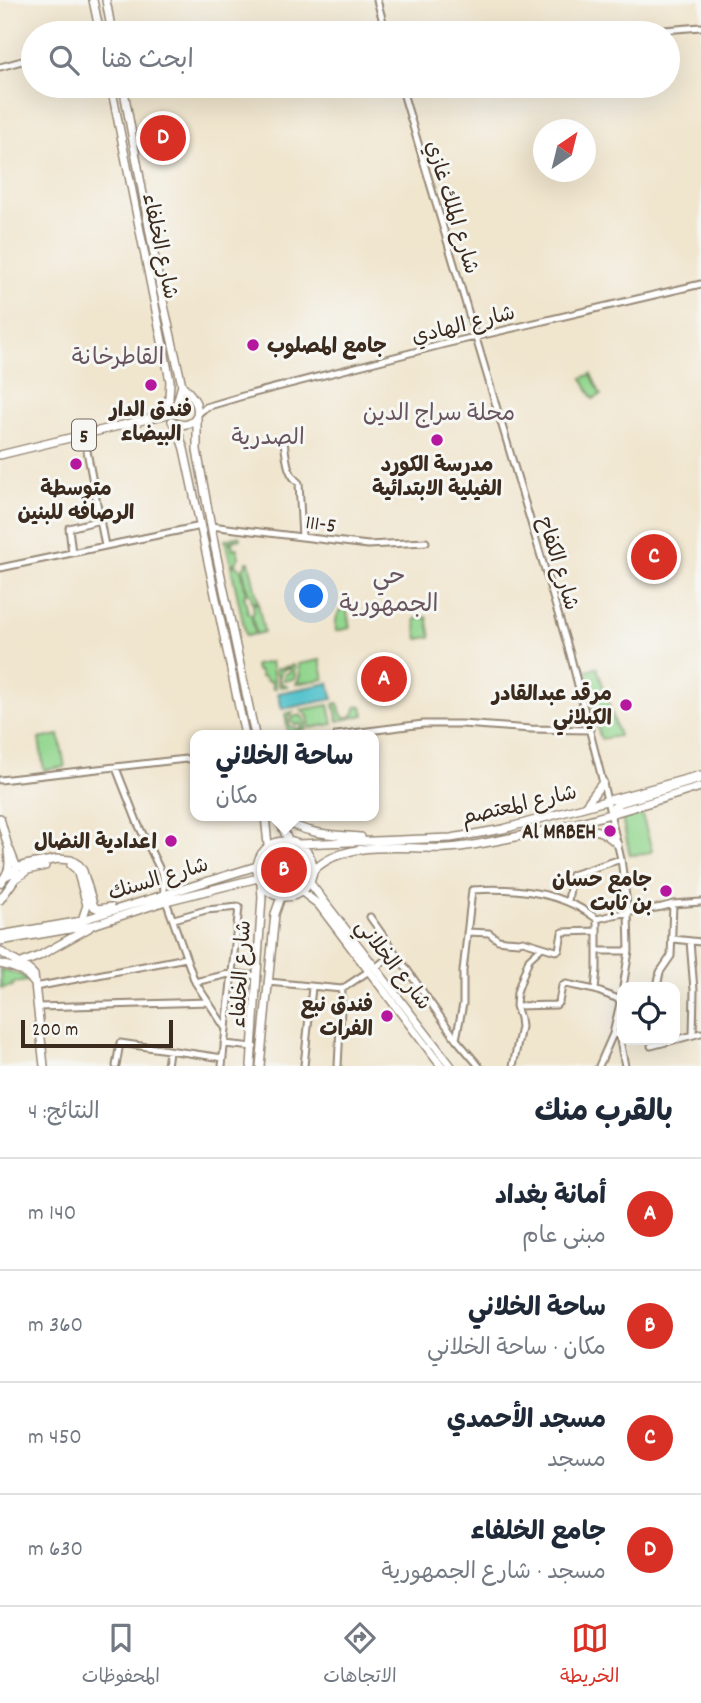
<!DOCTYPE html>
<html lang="ar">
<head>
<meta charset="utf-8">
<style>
	:root { --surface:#fff; --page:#f6f6f7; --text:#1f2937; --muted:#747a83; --line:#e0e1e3; --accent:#d93025 }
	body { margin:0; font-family:Dekko,"Playpen Sans Arabic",sans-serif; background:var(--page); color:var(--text); direction:rtl }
	.controls { position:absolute; right:21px; bottom:21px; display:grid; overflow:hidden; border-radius:14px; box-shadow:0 7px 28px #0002 }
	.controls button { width:63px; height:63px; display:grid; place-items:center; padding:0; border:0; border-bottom:2px solid var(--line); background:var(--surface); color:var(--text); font:35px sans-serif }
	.compass { position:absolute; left:533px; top:119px; width:63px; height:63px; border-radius:50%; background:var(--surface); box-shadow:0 7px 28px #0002; rotate:35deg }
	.scale { position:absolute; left:21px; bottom:18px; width:152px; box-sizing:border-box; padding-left:7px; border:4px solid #3b2a1e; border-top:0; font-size:19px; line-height:24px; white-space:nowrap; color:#3b2a1e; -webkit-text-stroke:5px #f6f6f2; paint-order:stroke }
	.you { position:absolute; left:312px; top:597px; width:24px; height:24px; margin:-18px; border:5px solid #fff; border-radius:50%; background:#1a73e8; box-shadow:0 0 0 10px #1a73e833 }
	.badge { display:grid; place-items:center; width:46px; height:46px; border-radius:50%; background:var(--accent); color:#fff; font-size:23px; font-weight:700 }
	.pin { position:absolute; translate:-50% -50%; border:4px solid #fff; box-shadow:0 2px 7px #0006 }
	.popup { position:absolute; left:190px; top:730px; width:189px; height:91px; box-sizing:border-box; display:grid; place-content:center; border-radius:14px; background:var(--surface); filter:drop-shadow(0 2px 5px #0005); font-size:23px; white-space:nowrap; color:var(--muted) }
	.popup b { font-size:26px; color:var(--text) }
	.popup::after { content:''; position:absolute; left:50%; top:100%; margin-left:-14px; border:14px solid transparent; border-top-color:var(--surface) }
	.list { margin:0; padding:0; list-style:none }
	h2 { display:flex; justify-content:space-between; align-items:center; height:91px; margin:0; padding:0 28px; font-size:30px }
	h2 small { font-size:23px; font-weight:400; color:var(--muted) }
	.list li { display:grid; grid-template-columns:46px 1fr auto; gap:21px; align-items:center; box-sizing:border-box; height:112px; padding:0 28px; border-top:2px solid var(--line) }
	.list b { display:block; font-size:26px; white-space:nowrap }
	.list p { margin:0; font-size:23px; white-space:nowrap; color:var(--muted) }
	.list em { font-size:23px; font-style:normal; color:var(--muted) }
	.icon { flex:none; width:38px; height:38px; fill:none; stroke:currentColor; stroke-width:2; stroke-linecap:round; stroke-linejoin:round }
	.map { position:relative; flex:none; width:701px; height:1066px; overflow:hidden; direction:ltr }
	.search { position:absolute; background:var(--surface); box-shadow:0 7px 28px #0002; left:21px; right:21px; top:21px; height:77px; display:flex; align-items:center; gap:18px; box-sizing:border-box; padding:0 24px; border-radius:38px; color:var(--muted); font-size:26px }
	.sheet { height:539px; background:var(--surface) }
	nav { display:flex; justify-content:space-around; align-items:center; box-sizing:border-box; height:98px; border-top:2px solid var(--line); background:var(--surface); font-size:19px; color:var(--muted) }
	nav a { display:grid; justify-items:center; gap:4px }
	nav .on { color:var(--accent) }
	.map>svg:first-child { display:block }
</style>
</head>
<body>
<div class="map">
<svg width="701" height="1066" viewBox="0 0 701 1066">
	<rect width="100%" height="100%" fill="#f6f6f2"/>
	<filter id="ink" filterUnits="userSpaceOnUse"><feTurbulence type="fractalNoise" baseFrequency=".0143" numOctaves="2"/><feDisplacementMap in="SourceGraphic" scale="14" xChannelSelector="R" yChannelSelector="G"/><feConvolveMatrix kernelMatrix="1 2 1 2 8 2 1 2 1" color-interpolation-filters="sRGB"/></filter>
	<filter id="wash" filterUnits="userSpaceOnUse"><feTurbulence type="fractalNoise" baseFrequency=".00686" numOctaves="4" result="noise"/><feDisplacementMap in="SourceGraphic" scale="28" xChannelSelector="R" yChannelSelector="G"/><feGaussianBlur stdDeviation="1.57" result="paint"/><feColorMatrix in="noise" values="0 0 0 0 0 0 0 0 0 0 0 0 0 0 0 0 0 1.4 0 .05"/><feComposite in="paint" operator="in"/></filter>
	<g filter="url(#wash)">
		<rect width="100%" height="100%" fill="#f0e5cd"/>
		<path fill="#92d68e" stroke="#668056" stroke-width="2" d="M591,374L601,395L593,399L582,378Z
			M239,536L240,539L229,542V543H232L233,549L237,548L239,557L235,563L231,564L225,540Z
			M247,562H249L258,601L252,603L251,594L248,593L243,569Z
			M235,565L241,569L246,593L244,595L248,613L251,615L255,634L246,636L231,566Z
			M258,603L264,632L256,634L252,615L254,612L253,604Z
			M346,606L350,628L336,631C335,620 336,612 346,606Z
			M427,617L431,637L418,639L415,619Z
			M320,660L324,679L296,684L300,676L298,664Z
			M271,662L276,688L273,689L271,681H267L264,677H261L260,672L256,670L255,665Z
			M294,665L295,678L286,681L284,680V675L291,671L290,668L284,669L281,672L279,679L282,684L288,686L280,687L276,669Z
			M597,667L619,736L601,739L600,737L582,673Z
			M338,703L341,714L345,717C352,718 356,714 356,707L362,706L364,715L338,721L334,704Z
			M329,705L333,724L310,728L308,716L301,710Z
			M293,712L288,719L290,726L296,729L302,728L301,724L295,725L291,721L293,717L300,715L304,718L307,729L288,733L285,714Z
			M59,735L65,767L44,770L39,739Z
			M641,811L652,851L646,854L630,855L622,818Z
			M282,851L283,860L280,861L276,865L277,874L275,885C261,873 264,856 282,851Z
			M285,851C312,857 305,892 277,886L279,876L289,877L293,873L291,872L292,864L286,859Z
			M0,969L18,974L27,978L28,981L13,983V986L1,988Z"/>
		<path fill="#55c2cc" stroke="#487675" stroke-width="2" d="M329,683L333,699L282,709L278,693Z"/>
	</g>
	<g filter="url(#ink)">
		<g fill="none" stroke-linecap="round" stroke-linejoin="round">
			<defs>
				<path id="minor" d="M377,0L386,33
					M627,33L701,27
					M0,67L33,58
					M401,86L570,654L600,771L621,859L628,912L629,951L623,987
					M197,415L206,407L243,396L445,344L701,284
					M84,435L105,546
					M284,443C287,458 286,473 299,483L302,537
					M211,526L368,545L426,542
					M72,553L69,528L100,520
					M0,568L201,526
					M337,735L423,724H462L531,729L590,730
					M116,768L138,824L163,876L164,894
					M0,780L195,758
					M166,901L195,982L226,1029
					M568,901L572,875L621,859
					M370,917L456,1039L479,1066
					M174,919L206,910L239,907L222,1066
					M467,932L489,933L498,940L506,941L519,942L523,941L556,951L559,950L562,933L563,932L597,931
					M673,939L701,942
					M690,941L694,990L693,1035
					M598,951H629
					M375,968L394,953
					M195,982L233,973L257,976
					M268,982L342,989L369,971
					M35,987L186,958
					M657,987L660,972L671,956L673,904
					M595,990L597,969V919
					M516,1006L556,1005L559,1002L562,986L566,984L595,990L621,1000
					M38,1007L208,1002
					M613,1034L619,1035L625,1066
					M456,1039L463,1004V971L472,890C515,887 562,892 597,919L613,915L662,907L673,904L701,902
					M675,1040L701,1033
					M224,1044L254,1047
					M651,1046L674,1040
					M116,1066L120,1043L223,1058
					M167,1066L169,1051
					M304,1066L312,987
					M338,1066L342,989
					M513,1066L521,1027L520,1018L516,1006L517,992L529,959L541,948
					M599,1066L613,1034L622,994"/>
				<path id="major" d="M93,0L100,33
					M106,0L112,33
					M111,86L170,381L168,414
					M123,86L161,292L182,385L177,403L168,414
					M197,415V450L215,548L255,735
					M172,421L179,434L184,449L245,735
					M172,421C187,430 202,421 196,403C193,396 187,390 182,385
					M0,455L168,414
					M585,806L603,782
					M611,815L614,807L620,803L701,779
					M265,816L268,845
					M277,816C303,834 330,835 361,837
					M277,816L288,840
					M0,818L7,843L17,868L15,879L0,900
					M562,831C590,830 596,824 617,844
					M257 869a28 28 0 1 1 56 0a28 28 0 1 1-56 0Z
					M298,844L451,838L503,829L701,775
					M71,865L77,870L87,905L82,920
					M313,871C346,838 404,850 447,848C468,847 489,842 510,838C575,826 638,806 701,787
					M8,875L17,868L25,865L58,859L71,860L79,865L83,871L94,907L99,909L111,907
					M15,879L28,870L45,866
					M0,883C10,871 10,866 8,851
					M310,883L451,1066
					M302,892L318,904L441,1066
					M0,935L76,922L257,866
					M0,941L93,925L166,901L258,878
					M0,951C11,960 25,964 34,975L44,1066
					M0,964C14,967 26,971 34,983
					M12,967L39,956L89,928
					M251,1066L262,897L261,884
					M260,1066L275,914L281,897"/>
			</defs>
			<use href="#minor" stroke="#968876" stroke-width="9"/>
			<use href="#major" stroke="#968876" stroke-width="10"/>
			<use href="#minor" stroke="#fff" stroke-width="5"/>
			<use href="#major" stroke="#fff" stroke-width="7"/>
		</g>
	</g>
	<g fill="#b5179e" stroke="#f6f6f2" stroke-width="2.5">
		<circle cx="253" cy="345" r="7"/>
		<circle cx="151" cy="385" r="7"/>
		<circle cx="437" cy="440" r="7"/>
		<circle cx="76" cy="464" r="7"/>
		<circle cx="626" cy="705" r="7"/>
		<circle cx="610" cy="831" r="7"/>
		<circle cx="171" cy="841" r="7"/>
		<circle cx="666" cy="891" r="7"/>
		<circle cx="387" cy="1016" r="7"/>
	</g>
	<g text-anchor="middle" stroke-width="6" stroke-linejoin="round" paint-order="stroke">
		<rect fill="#f6f6f2" stroke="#73675e" stroke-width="2" x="72" y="419.5" width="24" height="31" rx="5"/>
		<g font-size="19" font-weight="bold" fill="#3b2a1e">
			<text x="84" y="442">5</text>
		</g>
		<g font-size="21" fill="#3b2a1e" stroke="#f6f6f2">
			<text transform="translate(453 207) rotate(73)" y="7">شارع الملك غازي</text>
			<text transform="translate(161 246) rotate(78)" y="7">شارع الخلفاء</text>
			<text transform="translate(463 324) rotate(-14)" y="7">شارع الهادي</text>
			<text transform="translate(321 523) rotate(7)" y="7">111-5</text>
			<text transform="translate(559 563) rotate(73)" y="7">شارع الكفاح</text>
			<text transform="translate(519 804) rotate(-13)" y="7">شارع المعتصم</text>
			<text transform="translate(158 878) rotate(-17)" y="7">شارع السنك</text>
			<text transform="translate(394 964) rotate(52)" y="7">شارع الخلاني</text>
			<text transform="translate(240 974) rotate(-87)" y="7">شارع الخلفاء</text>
		</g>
		<g font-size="21" font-weight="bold" fill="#3b2a1e" stroke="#f6f6f2" text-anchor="end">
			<text x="267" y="352" text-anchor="start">جامع المصلوب</text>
			<text x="151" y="416" text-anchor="middle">فندق الدار<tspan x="151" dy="24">البيضاء</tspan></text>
			<text x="437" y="471" text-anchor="middle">مدرسة الكورد<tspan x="437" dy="24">الفيلية الابتدائية</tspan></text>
			<text x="76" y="495" text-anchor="middle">متوسطة<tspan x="76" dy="24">الرصافه للبنين</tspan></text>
			<text x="612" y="700">مرقد عبدالقادر<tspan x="612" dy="24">الكيلاني</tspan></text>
			<text x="596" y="838">Al MRBEH</text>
			<text x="157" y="848">اعدادية النضال</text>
			<text x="652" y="886">جامع حسان<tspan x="652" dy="24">بن ثابت</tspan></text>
			<text x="373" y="1011">فندق نبع<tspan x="373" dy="24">الفرات</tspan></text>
		</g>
		<g font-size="23" fill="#67545e" stroke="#f6f6f2">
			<text x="118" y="364">القاطرخانة</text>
			<text x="439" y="420">محلة سراج الدين</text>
			<text x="268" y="444">الصدرية</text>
		</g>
		<g font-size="24" fill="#67545e" stroke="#f6f6f2">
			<text x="389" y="583">حي<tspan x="389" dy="28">الجمهورية</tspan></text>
		</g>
	</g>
</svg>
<div class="controls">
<button><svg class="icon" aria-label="locate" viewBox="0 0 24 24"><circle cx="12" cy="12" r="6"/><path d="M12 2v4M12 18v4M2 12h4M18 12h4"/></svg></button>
</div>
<svg class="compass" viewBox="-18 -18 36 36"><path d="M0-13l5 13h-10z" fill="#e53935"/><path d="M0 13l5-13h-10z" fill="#747a83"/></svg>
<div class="scale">200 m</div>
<div class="you"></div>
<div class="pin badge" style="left:384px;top:679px">A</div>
<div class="pin badge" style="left:284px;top:870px">B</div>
<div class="popup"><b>ساحة الخلاني</b>مكان</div>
<div class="pin badge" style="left:654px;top:557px">C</div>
<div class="pin badge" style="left:163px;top:138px">D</div>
<div class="search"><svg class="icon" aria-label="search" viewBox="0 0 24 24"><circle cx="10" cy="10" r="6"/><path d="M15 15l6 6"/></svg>ابحث هنا</div>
</div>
<section class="sheet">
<h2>بالقرب منك<small>النتائج: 4</small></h2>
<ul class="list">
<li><span class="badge">A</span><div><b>أمانة بغداد</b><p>مبنى عام</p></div><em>140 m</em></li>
<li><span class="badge">B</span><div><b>ساحة الخلاني</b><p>مكان · ساحة الخلاني</p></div><em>360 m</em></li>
<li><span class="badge">C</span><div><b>مسجد الأحمدي</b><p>مسجد</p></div><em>450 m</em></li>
<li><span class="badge">D</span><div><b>جامع الخلفاء</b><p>مسجد · شارع الجمهورية</p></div><em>630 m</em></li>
</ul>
</section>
<nav>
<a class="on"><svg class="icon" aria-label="map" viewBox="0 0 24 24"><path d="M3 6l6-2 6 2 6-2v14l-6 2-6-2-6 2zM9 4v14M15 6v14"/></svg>الخريطة</a>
<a><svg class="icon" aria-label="directions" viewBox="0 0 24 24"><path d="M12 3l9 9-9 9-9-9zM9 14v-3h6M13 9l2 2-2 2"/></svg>الاتجاهات</a>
<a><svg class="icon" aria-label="saved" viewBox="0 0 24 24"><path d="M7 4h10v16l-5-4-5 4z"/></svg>المحفوظات</a>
</nav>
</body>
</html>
